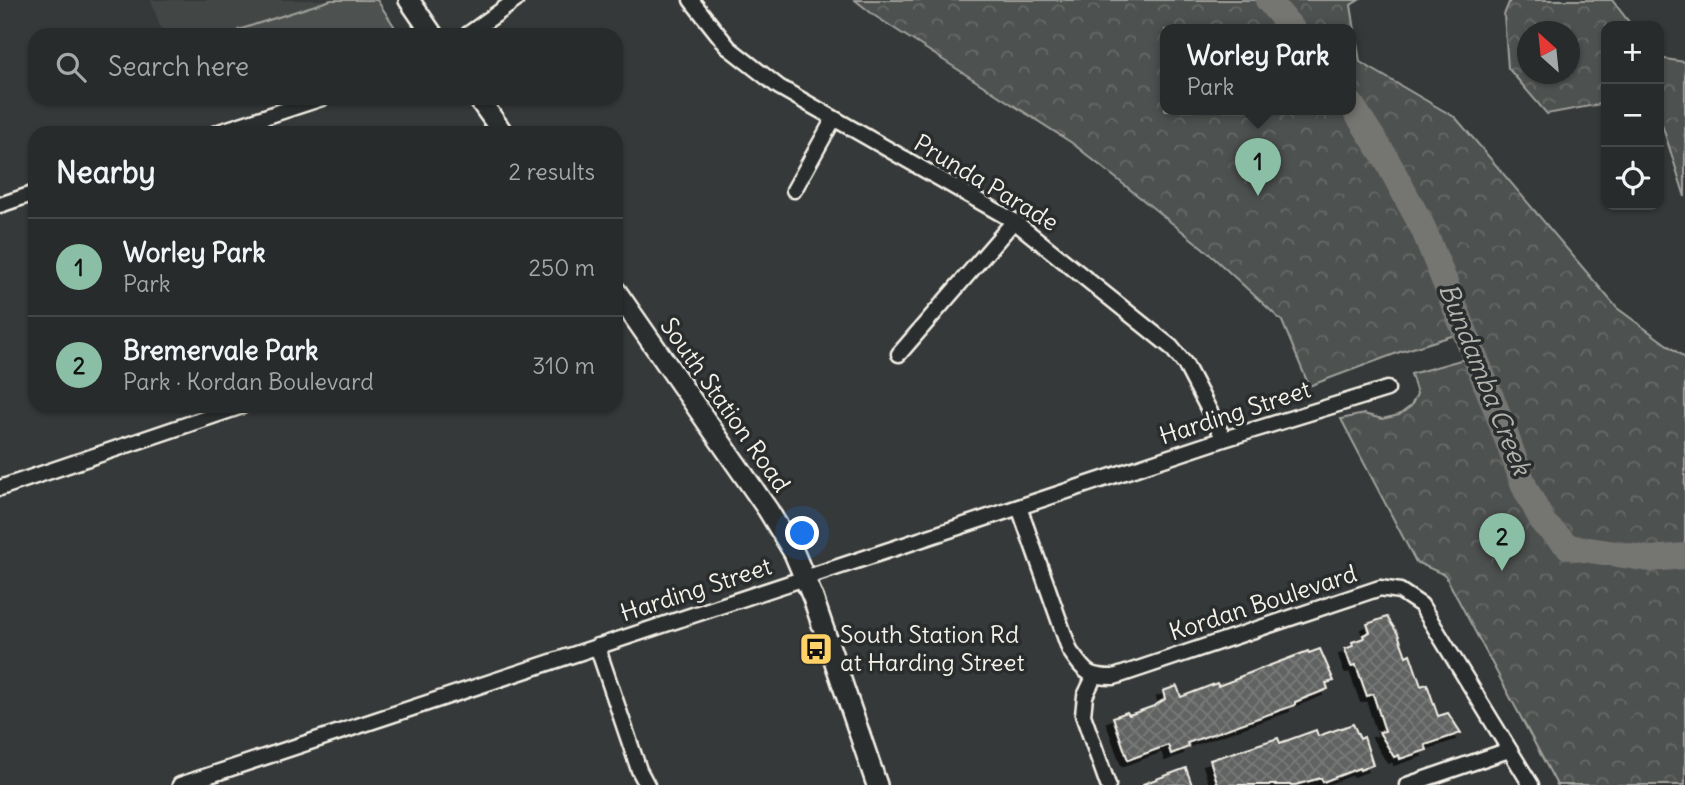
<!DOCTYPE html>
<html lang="en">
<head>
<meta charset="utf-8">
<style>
	:root { --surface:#282b2b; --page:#303333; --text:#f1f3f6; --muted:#a5a7a9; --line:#444747; --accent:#8abfa5 }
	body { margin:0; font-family:Delius,sans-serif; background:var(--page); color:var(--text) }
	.controls { position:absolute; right:21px; top:21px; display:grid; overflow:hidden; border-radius:14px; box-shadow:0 2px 5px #0004 }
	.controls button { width:63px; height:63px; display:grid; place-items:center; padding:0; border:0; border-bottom:2px solid var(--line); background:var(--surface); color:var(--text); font:35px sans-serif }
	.compass { position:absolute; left:1517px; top:21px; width:63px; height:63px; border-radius:50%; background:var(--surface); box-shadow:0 2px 5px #0004; rotate:333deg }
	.you { position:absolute; left:803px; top:534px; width:24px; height:24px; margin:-18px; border:5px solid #fff; border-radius:50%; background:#1a73e8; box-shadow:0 0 0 10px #1a73e833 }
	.badge { display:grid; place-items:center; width:46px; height:46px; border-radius:50%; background:var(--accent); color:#111; font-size:23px; font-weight:700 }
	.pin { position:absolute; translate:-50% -58px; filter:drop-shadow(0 2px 4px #0008) }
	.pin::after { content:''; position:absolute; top:37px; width:24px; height:21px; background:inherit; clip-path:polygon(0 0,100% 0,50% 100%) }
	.popup { position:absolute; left:1160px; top:24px; width:196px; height:91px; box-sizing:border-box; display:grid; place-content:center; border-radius:14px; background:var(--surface); filter:drop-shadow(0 2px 5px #0005); font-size:23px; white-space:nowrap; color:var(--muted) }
	.popup b { font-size:26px; color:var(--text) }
	.popup::after { content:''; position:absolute; left:50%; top:100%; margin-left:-14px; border:14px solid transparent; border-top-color:var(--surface) }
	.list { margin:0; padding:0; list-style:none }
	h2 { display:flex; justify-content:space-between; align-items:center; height:91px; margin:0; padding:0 28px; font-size:30px }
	h2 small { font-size:23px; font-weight:400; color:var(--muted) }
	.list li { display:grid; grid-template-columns:46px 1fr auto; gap:21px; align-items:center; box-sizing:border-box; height:98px; padding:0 28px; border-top:2px solid var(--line) }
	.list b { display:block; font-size:26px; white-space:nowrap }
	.list p { margin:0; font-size:23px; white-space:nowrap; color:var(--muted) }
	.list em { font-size:23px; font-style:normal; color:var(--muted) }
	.icon { flex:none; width:38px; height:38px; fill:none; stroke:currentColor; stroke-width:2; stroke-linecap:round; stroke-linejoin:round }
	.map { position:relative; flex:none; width:1685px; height:785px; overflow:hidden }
	.search { position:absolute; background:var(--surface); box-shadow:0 2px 5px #0004; left:28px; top:28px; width:595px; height:77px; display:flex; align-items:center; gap:18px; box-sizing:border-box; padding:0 24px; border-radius:21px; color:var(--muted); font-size:26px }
	.panel { position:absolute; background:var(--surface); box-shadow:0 2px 5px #0004; left:28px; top:126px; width:595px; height:287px; border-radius:21px }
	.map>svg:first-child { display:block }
</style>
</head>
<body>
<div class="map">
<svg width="1685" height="785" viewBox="0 0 1685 785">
	<defs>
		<pattern id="forest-crowns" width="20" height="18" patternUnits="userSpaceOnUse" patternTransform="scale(1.75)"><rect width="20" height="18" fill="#4e514f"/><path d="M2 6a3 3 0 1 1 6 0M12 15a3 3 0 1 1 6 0" fill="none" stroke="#686a68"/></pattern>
		<pattern id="building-cross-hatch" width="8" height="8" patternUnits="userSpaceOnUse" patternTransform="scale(1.75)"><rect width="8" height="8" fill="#616362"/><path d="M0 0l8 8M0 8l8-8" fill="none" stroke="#787a78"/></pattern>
		<filter id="shadow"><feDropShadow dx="-6" dy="6" stdDeviation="0" flood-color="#0009"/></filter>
	</defs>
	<rect width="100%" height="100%" fill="#363939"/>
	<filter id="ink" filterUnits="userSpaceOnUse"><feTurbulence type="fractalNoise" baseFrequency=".0143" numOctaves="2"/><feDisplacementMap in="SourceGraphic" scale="14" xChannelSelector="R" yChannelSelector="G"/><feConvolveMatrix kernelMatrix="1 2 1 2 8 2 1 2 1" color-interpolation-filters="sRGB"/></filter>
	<g filter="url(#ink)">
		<path fill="#434645" d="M151,0H331L223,35H163Z"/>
		<path fill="#4e514f" stroke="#a1a19c" stroke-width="2" d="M331,0H377L400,35H240L238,30Z"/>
		<path fill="url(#forest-crowns)" stroke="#a1a19c" stroke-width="2" fill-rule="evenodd" d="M855,0H1359L1351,5L1360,62L1456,118L1617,308L1685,358V785H1557L1445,575L1416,562L1341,419L1364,414L1382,419L1399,415L1411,406L1417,394L1411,374L1468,358L1455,335L1400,352L1309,386L1282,321L1203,248L1072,143L875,16ZM1165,30H1351V110H1165Z
			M1510,0H1612L1632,26H1606V103L1547,114L1508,68L1504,15ZM1528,32H1570V74H1528Z
			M1659,58L1685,62V197L1659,115Z"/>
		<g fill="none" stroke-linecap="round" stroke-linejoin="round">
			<path stroke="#757572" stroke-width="26" d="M1268,0L1293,30
				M1351,104L1385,157L1423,228L1496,409L1525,488L1544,524L1569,547L1650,559L1685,556"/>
		</g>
		<path fill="url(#building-cross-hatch)" stroke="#f4f1e8" stroke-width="2" filter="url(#shadow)" d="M1387,617L1398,634L1406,656L1410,654L1421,686L1427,684L1438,716L1448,713L1461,733L1425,745L1427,750L1400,759L1399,755L1394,757L1379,732L1385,731L1373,694L1367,696L1356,665L1351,666L1345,649L1353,646L1352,642L1364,638L1363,635L1370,632L1367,624Z
			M1320,649L1334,681L1326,683L1328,689L1295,702V705L1187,743L1189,747L1171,754L1168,745L1128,760L1113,717L1127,712L1129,715L1154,706L1165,699L1163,691L1177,686L1181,697L1217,683L1218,686L1239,678V677L1308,651L1309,653Z
			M1353,724L1360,739L1364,737L1373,765L1360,770L1359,768L1323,782L1321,778L1295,785H1218L1210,760L1278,738L1280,743L1316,730L1318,736Z
			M1186,768L1192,785H1143V784Z"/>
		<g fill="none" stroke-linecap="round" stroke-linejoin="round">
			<defs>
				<path id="minor" d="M691,0L729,48L779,87L1014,221L1171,347L1185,364L1224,439
					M467,35L516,0
					M216,133L322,98
					M794,190L833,120
					M0,205L35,193
					M899,354L1014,221
					M0,488L242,406
					M1019,507L1070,651C1086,673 1087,677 1114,677L1380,588L1400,591L1421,605L1531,785
					M597,646L639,770L647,785
					M1094,677L1085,696L1083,715L1108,785
					M180,785L1224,439L1387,389
					M1407,785L1509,750"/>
				<path id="secondary" d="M409,0L433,35
					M478,98L503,133
					M616,291L768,510L794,553L813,598L877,785"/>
			</defs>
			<use href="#minor" stroke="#f4f1e8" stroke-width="19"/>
			<use href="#secondary" stroke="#f4f1e8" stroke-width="24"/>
			<use href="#minor" stroke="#2a2d2e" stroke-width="14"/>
			<use href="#secondary" stroke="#2a2d2e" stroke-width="19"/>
		</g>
	</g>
	<defs>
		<symbol id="bus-square" viewBox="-11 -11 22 22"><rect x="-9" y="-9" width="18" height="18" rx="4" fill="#ffd166" stroke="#2a2d2e"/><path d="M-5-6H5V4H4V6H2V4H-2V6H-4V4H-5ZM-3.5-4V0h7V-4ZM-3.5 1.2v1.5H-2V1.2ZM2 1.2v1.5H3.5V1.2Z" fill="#111"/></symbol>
	</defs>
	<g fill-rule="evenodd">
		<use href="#bus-square" x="797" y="630" width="38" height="38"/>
	</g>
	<g text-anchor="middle" stroke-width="7" stroke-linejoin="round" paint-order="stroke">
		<g font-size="24" fill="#f4f1e8" stroke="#2a2d2e">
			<text transform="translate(986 183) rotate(31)" y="8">Prunda Parade</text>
			<text transform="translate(725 405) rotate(55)" y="8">South Station Road</text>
			<text transform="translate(1235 413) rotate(-18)" y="8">Harding Street</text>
			<text transform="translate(696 590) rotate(-18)" y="8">Harding Street</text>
			<text transform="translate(1263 603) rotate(-18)" y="8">Kordan Boulevard</text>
		</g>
		<g font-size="24" fill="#f4f1e8" stroke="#2a2d2e" text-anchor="start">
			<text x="840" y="643">South Station Rd<tspan x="840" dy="28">at Harding Street</tspan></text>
		</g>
		<g font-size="26" font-style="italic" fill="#b4b3ad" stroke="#2a2d2e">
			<text transform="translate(1485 379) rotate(68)" y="9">Bundamba Creek</text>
		</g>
	</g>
</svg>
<div class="controls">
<button>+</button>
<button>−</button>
<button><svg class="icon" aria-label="locate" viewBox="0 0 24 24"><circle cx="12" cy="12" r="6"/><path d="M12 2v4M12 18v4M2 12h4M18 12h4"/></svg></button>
</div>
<svg class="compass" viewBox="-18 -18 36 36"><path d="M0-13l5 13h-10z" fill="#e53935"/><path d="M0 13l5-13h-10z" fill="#a5a7a9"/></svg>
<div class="you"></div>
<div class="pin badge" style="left:1258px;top:196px">1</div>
<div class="popup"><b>Worley Park</b>Park</div>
<div class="pin badge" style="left:1502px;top:571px">2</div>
<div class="search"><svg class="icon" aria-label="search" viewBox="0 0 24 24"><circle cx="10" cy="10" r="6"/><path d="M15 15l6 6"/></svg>Search here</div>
<section class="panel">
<h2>Nearby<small>2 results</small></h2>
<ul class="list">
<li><span class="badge">1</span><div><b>Worley Park</b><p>Park</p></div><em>250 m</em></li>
<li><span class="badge">2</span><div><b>Bremervale Park</b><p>Park · Kordan Boulevard</p></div><em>310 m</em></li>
</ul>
</section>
</div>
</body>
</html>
